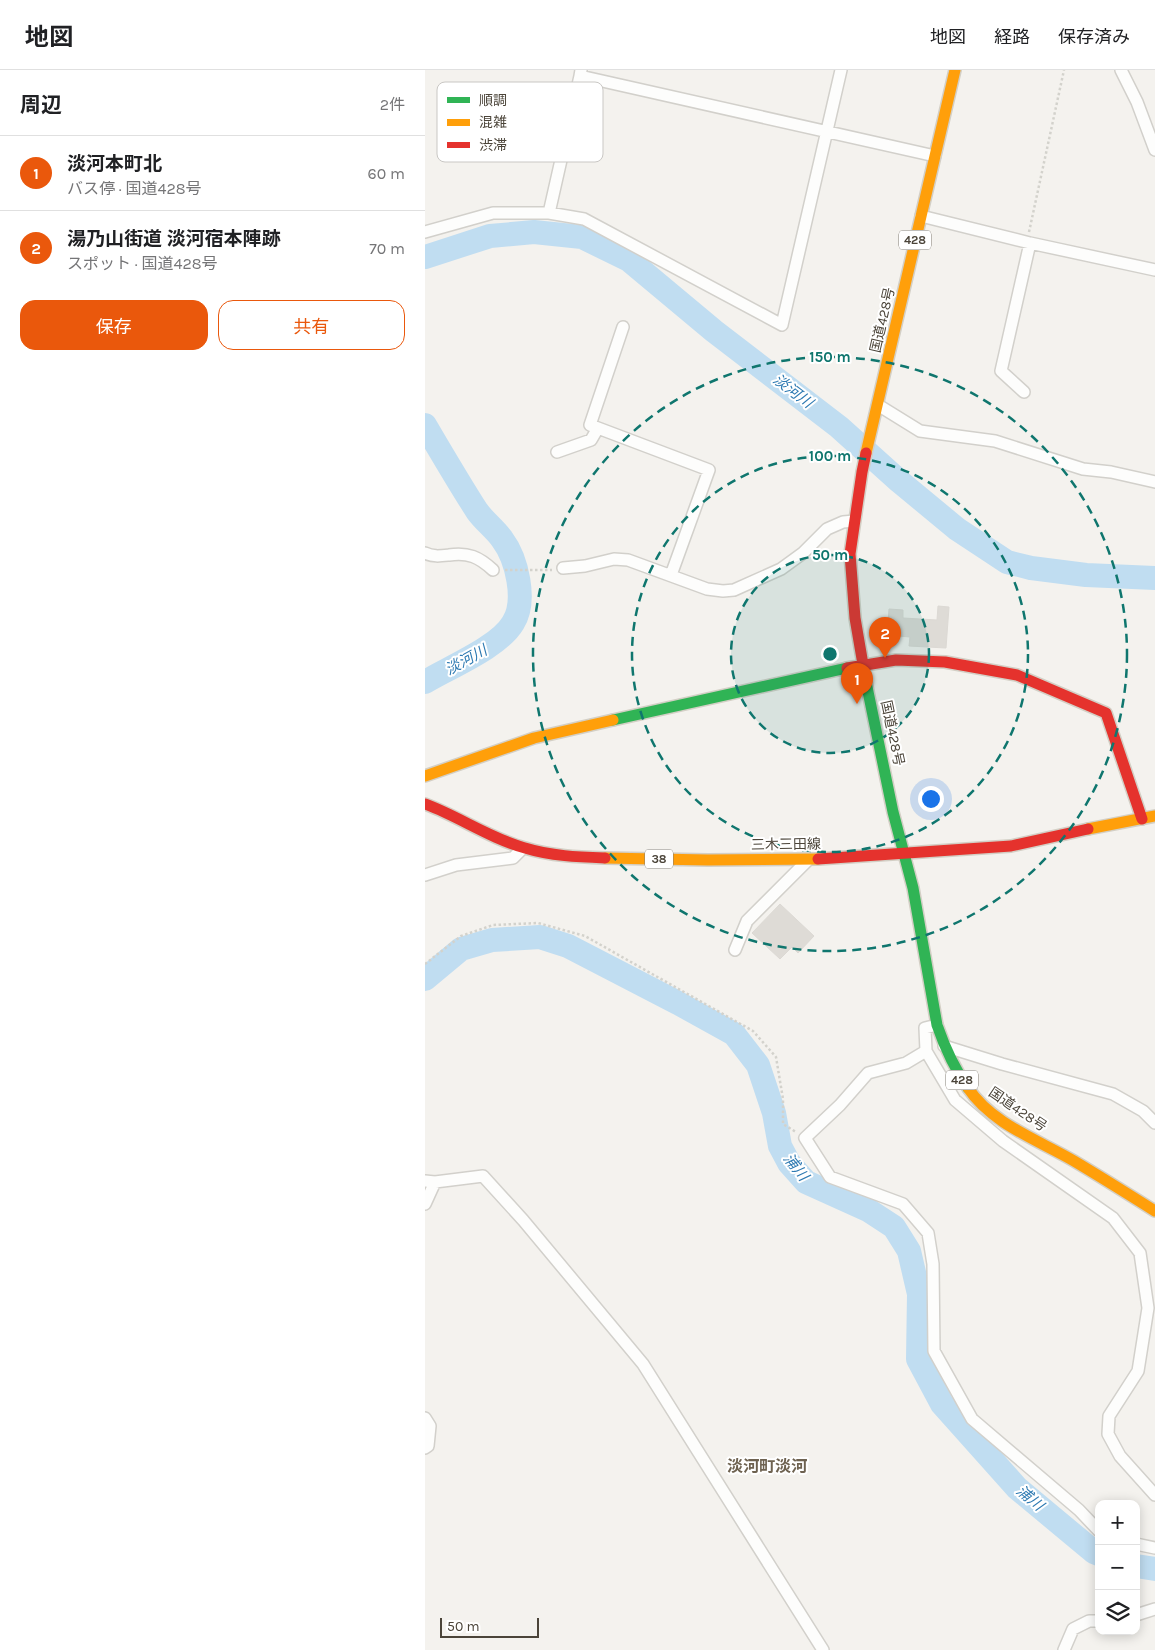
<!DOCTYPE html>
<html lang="ja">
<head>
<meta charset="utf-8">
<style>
	:root { --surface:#fff; --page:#f6f6f6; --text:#202124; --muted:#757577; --line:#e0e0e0; --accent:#ea580c }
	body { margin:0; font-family:Karla,"Noto Sans JP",sans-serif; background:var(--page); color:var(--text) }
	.controls { position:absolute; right:15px; bottom:15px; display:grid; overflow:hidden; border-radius:10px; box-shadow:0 2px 12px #0003 }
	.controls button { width:45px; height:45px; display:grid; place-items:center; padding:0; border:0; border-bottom:1px solid var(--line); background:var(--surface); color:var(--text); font:25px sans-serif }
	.scale { position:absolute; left:15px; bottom:12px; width:99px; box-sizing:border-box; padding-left:5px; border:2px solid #4b4439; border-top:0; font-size:14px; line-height:18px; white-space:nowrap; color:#4b4439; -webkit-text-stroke:4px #fff; paint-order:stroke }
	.you { position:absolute; left:505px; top:728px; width:18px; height:18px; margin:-12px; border:4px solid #fff; border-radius:50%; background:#1a73e8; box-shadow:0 0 0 8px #1a73e833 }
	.badge { display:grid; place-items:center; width:32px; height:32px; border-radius:50%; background:var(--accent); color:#fff; font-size:16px; font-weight:700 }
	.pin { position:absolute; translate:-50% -41px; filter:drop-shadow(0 1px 2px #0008) }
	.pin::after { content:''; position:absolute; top:26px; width:18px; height:15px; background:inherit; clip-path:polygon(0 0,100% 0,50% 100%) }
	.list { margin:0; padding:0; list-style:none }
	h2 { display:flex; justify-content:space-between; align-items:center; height:65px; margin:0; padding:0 20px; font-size:21px }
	h2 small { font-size:16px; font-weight:400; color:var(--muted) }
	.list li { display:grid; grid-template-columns:32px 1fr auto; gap:15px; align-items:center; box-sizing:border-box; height:75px; padding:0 20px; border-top:1px solid var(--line) }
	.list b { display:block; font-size:19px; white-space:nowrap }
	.list p { margin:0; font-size:16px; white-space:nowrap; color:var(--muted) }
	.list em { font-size:16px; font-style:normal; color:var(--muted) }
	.actions { display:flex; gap:10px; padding:15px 20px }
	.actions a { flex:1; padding:11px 0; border:1px solid var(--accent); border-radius:15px; text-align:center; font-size:18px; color:var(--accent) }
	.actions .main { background:var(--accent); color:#fff }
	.icon { flex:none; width:28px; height:28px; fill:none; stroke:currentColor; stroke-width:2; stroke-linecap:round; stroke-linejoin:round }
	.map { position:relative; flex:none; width:730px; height:1580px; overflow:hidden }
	header { display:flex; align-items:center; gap:30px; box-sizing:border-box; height:70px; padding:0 25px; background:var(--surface); border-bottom:1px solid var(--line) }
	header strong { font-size:24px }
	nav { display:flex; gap:28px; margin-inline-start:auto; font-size:18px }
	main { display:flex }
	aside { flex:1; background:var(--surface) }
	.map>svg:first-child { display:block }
</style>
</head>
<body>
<header>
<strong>地図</strong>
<nav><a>地図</a><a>経路</a><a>保存済み</a></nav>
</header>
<main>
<aside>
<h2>周辺<small>2件</small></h2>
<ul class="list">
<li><span class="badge">1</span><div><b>淡河本町北</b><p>バス停 · 国道428号</p></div><em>60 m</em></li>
<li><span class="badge">2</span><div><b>湯乃山街道 淡河宿本陣跡</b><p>スポット · 国道428号</p></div><em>70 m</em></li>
</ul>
<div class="actions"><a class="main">保存</a><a>共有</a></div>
</aside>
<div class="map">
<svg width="730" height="1580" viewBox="0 0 730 1580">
	<rect width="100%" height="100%" fill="#f4f2ee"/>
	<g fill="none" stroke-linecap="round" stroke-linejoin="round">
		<path stroke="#c0ddf1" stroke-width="24" d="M0,187L65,166L109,162L157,167L204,190L289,261L414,357L474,411L532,459L582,492L606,498L661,505L730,508
			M0,355C17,384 34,413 52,441C59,451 70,459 77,469C92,489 102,531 88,553C74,577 25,597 0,612
			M0,909L36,879L67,870L115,867L143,876L253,933L309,964L333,995L349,1043L355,1076L364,1093L381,1112L443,1140L469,1157L484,1181L494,1224L493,1289L517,1334L592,1418L669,1482L674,1484
			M711,1496L730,1499"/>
	</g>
	<path fill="#dedbd6" stroke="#dcd9d4" d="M513,536L524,537L521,578L484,576L485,567L462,565L464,539L478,540V548L512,550Z
		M355,834L389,866L373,883L367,877L355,889L327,863Z"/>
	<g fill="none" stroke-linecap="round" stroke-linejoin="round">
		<defs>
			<path id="street" d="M156,0L155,6L510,86
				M696,0L712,32L730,80
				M124,143L155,6
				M496,146L605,173L730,200
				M0,162L68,143H124L159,149L357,255L416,0
				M198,257L165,355L284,400L246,505
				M599,322L576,301L605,173
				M453,335L495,361L570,371L658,399L686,402L730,412
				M132,382L166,370L173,358
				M0,483C8,487 15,486 24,485C43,482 54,487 68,500
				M138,498L160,496L189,489L203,490L282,519L298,521L309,520L356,499L378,483L402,459L418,452L429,451
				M0,805L31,795L88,788L98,778
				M310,880L322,851L383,790
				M512,955L500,958L501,981L530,1030L578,1071L688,1148L715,1183L723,1238L713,1301L684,1346L683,1364L695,1386L730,1425
				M519,976L577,994L688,1024L718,1041L730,1053
				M501,981L481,993L443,1003L415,1035L380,1068L405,1107L478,1134L503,1163L508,1194L509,1281L547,1349L654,1440L674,1461
				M0,1111L10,1112L58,1106L98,1150L218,1294L398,1580
				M0,1134L10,1112
				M0,1348L5,1356L3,1376L0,1378
				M711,1474L730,1478
				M711,1545L730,1539
				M639,1580L648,1559L664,1551H674"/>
			<path id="fast" d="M441,612L468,742L488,818L512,955C520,978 529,998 543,1018
				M188,650L422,598"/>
			<path id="slow" d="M441,383L530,0
				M0,706L109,668L188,650
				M663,759L730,746
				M180,788L283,790L393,789
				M543,1018C567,1054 613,1070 649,1091C676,1107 703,1124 730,1141"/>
			<path id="jam" d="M422,598L471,590L520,592L592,605L681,643L717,749
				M441,612L430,548L425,484L437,402L441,383
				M0,734C33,746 66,769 100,778C126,786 153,787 180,788
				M393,789L586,776L663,759"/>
		</defs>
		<use href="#street" stroke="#d2d0cb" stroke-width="14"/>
		<use href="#fast" stroke="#d3cfc5" stroke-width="14"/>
		<use href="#slow" stroke="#d3cfc5" stroke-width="14"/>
		<use href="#jam" stroke="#d3cfc5" stroke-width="14"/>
		<path stroke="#d3d2cc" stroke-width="2.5" stroke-dasharray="2.5 2.5" stroke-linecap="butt" d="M604,162L639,0
			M80,500H127
			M0,894L36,866L68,855L113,853L160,866L328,961L351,987L358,1029V1054L371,1062"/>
		<use href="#street" stroke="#fdfdfc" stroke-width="11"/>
		<use href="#fast" stroke="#30b455" stroke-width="11"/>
		<use href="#slow" stroke="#ff9f0a" stroke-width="11"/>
		<use href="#jam" stroke="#e5322d" stroke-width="11"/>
	</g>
	<circle cx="405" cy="584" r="99" fill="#0f766e" fill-opacity=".12"/>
	<g fill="none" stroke="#0f766e" stroke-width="2.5" stroke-dasharray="9 6">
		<circle cx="405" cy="584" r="99"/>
		<circle cx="405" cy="584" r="198"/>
		<circle cx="405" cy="584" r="297"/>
	</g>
	<g text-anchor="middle" stroke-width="4" stroke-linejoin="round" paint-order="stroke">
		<g fill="#fff" stroke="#817c74" stroke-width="1">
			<rect x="474" y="160.5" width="32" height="19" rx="4"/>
			<rect x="220" y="779.5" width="28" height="19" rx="4"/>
			<rect x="521" y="1000.5" width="32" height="19" rx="4"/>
		</g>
		<g font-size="12" font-weight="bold" fill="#4b4439">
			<text x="490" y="174">428</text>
			<text x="234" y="793">38</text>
			<text x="537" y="1014">428</text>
		</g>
		<g font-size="14" fill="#4b4439" stroke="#fff">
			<text transform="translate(457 250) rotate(-77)" y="5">国道428号</text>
			<text transform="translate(468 663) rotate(78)" y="5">国道428号</text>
			<text transform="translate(361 774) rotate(-1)" y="5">三木三田線</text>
			<text transform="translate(593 1039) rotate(34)" y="5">国道428号</text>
		</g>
		<g font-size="15" font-style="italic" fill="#2e7ab2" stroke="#fff">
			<text transform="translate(368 321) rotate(37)" y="5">淡河川</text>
			<text transform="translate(41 590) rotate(-29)" y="5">淡河川</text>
			<text transform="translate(371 1097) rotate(51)" y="5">浦川</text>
			<text transform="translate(605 1428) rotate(40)" y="5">浦川</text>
		</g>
		<g font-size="16" font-weight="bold" fill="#6e6250" stroke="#fff">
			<text x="342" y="1402">淡河町淡河</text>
		</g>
	</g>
	<rect x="12" y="12" width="166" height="80" rx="8" fill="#fff" stroke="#c9c7c4" stroke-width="1"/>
	<rect x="22" y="27" width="23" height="6" fill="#30b455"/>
	<rect x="22" y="49" width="23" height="7" fill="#ff9f0a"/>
	<rect x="22" y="72" width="23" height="6" fill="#e5322d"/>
	<g font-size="14" fill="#4b4439">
		<text x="54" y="35">順調</text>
		<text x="54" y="57">混雑</text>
		<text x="54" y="80">渋滞</text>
	</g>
	<circle cx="405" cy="584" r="8" fill="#0f766e" stroke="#fff" stroke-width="2.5"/>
	<g font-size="15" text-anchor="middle" font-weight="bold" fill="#0f766e" stroke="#fff" stroke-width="4" stroke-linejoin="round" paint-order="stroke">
		<text x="405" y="292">150 m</text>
		<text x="405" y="391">100 m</text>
		<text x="405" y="490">50 m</text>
	</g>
</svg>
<div class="controls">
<button>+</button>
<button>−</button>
<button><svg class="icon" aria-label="layers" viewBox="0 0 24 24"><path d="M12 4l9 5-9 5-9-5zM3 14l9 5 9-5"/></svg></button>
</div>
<div class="scale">50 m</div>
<div class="you"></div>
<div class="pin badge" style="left:432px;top:634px">1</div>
<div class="pin badge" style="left:460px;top:588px">2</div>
</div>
</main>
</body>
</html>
